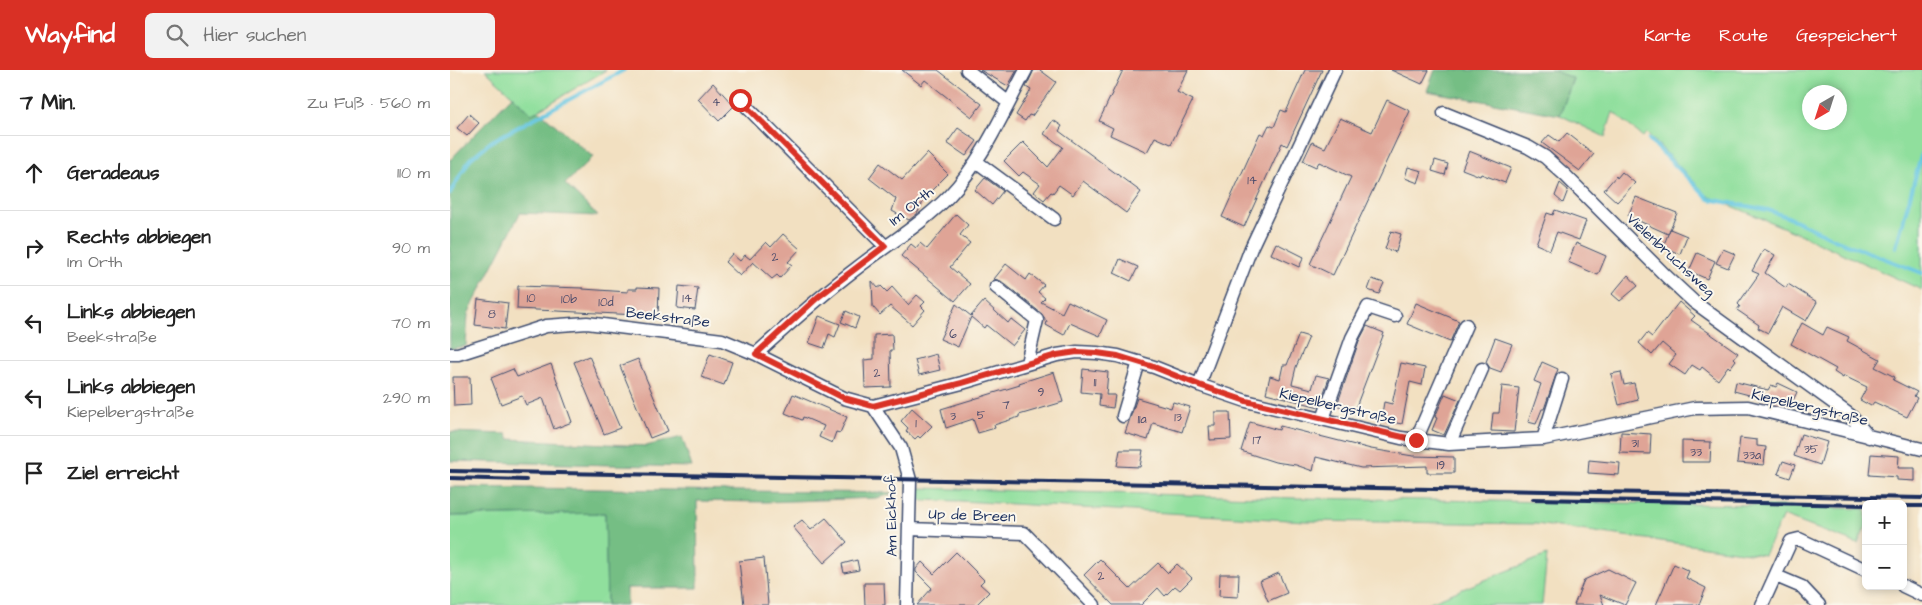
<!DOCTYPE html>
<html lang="de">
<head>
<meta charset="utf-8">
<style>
	:root { --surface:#fff; --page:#f2f2f2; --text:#222; --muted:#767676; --line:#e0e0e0; --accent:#d93025 }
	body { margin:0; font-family:"Architects Daughter",sans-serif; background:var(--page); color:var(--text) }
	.controls { position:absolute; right:15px; bottom:15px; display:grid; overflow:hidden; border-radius:8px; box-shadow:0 2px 8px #0003 }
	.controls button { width:45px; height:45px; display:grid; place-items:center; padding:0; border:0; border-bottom:1px solid var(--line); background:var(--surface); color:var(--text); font:25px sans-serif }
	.compass { position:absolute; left:1352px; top:15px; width:45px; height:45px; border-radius:50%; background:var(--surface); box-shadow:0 2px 8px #0003; rotate:219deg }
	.stop { position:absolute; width:15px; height:15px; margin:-11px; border:4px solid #d93025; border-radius:50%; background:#fff }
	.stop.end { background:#d93025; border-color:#fff; box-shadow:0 1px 5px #0008 }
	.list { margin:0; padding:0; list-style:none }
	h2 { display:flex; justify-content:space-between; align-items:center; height:65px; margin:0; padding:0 20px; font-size:21px }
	h2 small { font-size:16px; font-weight:400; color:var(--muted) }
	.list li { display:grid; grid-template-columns:32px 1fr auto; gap:15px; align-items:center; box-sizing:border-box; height:75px; padding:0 20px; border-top:1px solid var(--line) }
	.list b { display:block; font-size:19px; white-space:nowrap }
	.list p { margin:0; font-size:16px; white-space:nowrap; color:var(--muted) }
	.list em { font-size:16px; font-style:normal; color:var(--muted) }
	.icon { flex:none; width:28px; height:28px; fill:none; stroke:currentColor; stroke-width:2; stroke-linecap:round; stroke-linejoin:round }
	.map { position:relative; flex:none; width:1472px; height:535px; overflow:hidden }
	header { display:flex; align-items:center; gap:30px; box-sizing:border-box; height:70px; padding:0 25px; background:var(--accent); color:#fff }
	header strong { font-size:24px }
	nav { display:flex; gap:28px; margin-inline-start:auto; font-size:18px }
	.search { width:350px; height:45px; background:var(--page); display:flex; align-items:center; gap:12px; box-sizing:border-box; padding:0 18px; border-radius:8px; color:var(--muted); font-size:19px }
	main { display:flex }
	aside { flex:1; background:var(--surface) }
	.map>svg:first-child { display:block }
</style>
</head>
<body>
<header>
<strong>Wayfind</strong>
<div class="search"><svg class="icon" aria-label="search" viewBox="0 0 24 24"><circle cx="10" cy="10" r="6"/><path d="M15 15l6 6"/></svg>Hier suchen</div>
<nav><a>Karte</a><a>Route</a><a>Gespeichert</a></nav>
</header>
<main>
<aside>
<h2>7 Min.<small>Zu Fuß · 560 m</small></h2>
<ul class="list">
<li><svg class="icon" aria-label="ahead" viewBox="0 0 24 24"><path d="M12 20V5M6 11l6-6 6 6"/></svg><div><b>Geradeaus</b></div><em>110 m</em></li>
<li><svg class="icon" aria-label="right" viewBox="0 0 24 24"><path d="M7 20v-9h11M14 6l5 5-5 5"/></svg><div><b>Rechts abbiegen</b><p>Im Orth</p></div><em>90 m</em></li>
<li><svg class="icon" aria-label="left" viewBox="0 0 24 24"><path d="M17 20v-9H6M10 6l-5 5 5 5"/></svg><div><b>Links abbiegen</b><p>Beekstraße</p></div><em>70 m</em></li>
<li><svg class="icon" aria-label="left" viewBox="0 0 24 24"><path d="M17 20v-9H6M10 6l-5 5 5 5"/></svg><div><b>Links abbiegen</b><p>Kiepelbergstraße</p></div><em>290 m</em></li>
<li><svg class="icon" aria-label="arrive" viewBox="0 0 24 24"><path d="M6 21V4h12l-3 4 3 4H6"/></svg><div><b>Ziel erreicht</b></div></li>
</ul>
</aside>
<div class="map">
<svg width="1472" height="535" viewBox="0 0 1472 535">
	<rect width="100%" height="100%" fill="#fbf7ec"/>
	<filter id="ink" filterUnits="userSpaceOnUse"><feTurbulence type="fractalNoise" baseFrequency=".02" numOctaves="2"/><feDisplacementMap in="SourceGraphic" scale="10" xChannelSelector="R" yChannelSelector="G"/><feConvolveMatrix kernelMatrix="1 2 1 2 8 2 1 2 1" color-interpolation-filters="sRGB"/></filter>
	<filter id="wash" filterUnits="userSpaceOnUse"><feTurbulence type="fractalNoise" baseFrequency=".0096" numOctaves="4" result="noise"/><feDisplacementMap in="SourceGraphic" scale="20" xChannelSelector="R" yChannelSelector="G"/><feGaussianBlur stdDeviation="1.12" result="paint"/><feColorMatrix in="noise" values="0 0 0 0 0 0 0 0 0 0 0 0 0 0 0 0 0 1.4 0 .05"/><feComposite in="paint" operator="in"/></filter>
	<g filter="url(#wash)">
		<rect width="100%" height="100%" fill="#f2e0c1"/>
		<path fill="#90df9d" stroke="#56877e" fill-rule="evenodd" d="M35,0H156L82,44Z
			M1101,0H1472V220L1354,166L1258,126L1197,63L1193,67L1163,42L1155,67L1110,45L1123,9ZM1360,22H1390V52H1360Z
			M468,418L848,428L1301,435L1416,439V456L1408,474L1333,446L1314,485L1086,454L856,451L511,431L469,430L467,432L465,425Z
			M155,443L157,535H0V446Z
			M1097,485L1092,535H973Z"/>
		<path fill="#74be84" stroke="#487671" d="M985,0H1101L1123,8L1110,45L977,21Z
			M62,26L82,44L88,40L143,87L115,114L148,146L70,143L18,244L16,276L0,279V90Z
			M0,362L57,364L59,369L196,376L232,367L242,397L0,391Z
			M0,417L446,423L426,428L315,432L247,431L248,518H177V535H157L155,443L0,446Z"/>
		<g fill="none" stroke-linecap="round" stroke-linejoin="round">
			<path stroke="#64c6e2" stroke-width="4" d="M1199,69L1259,129L1318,140L1340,148L1389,171L1472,203
				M0,123L20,89L42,71L174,0
				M1446,177L1472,83"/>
		</g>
		<g id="blocks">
			<path fill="#dfa496" d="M452,0H488L532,34L522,47L475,10L471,15Z
				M530,0H567L558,16Z
				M584,0H590L606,12L582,46L579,45L575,51L566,45L581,20L576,17Z
				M673,0H738L727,22L743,30L721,74L705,67L697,82L660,65L663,58L649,51Z
				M855,0H872L837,76L832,73L794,157L772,147L810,63L814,65L819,55L824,57L831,40L836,42Z
				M941,0H979L972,14Z
				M263,13L284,36L269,51L248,29Z
				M937,30L960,41L883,205L860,194L901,107L869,92L866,97L853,91L862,72L875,78L890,48L922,62Z
				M19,44L29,53L17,66L7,58Z
				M603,50L612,56L609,61L691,122L676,143L633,111L623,125L609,115L603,123L601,122L594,130L584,122L590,114L573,102L569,106L554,91L573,72L598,97L613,77L594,64Z
				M508,58L527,71L516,86L497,73Z
				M1117,63L1144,84L1130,101L1092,73L1099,65L1109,72Z
				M1019,81L1061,98L1055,113L1031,104L1030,106L1012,99Z
				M477,83L498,104L476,126L467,144L459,150L442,141L446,129L419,108L430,93L452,110Z
				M985,90L998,94L995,105L982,101Z
				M958,97L972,101L968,113L955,108Z
				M1172,102L1185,113L1167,132L1154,120L1166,106L1167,108Z
				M535,108L553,121L542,135L525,120Z
				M1110,113L1118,120L1113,133L1105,126Z
				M1186,127L1227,143L1218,164L1178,146Z
				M1105,140L1136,151L1129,170L1107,162L1100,180L1086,174L1097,143L1103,145Z
				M506,144L518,155L510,165L520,173L500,197L520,214L505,231L451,186L461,174L466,178L470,173L477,179Z
				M1220,159L1237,166L1230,184L1213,177Z
				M941,161L951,164L946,182L935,179Z
				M333,164L350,179L338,192L342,195L330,208L327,205L322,209L303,192L290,206L275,192L282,184L290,191L295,185L300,189L316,172L321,177Z
				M826,173L854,187L849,197L821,184Z
				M1126,173L1156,186L1148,205L1118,192Z
				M1273,179L1285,184L1278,198L1266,193Z
				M1314,179L1325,185L1315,203L1336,218L1338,214L1367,232L1356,251L1332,237L1318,263L1308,258L1309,255L1287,240L1290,236L1288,234L1309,204L1302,201Z
				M1247,183L1265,191L1257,209L1239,201Z
				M670,189L688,197L681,211L664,203Z
				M556,194L576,210L580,204L594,215L588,222L595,228L591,232L612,243L618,231L657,250L650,266L620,253L614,265L596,255L597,252L592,244L551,211L544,209Z
				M1178,205L1188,216L1170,231L1162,224Z
				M922,209L934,213L929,224L918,220Z
				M422,211L428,218L431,216L437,222L442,217L458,235L467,225L475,232L471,236L475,240L462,255L440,236L430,245L423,237Z
				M68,216L133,218V219L178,222V219H187V217L209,218L208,246L67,239Z
				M229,216L248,218L245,240L227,238Z
				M28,229L58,233L55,259L25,255Z
				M534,231L558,253L561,249L575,260L562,276L536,255L534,258L521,247L508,277L490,269L506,234L521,246Z
				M1229,232L1245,246L1241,250L1288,283L1284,288L1286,290L1280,298L1278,296L1268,310L1252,297L1250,300L1242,295L1235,305L1219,294L1226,285L1212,273L1202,285L1189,273L1197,263L1202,267Z
				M966,233L1009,251L1000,272L957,254Z
				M396,241L409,247L405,258L391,252Z
				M369,246L390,254L385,267L379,264L374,278L359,273Z
				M1352,253L1373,265L1377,257L1399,267L1397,271L1430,289L1425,297L1445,307L1443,310L1467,322L1464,326L1467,328L1457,347L1424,332L1421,336L1410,330L1417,317L1394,306L1393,308L1384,302L1386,299L1341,274Z
				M917,256L934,263L904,342L887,335L909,271Z
				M442,264L443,280H440L441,317L415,318L414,290L424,289V265Z
				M849,264L859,267L846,297L842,314L862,319L866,305L879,308L869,337L816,323L820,306L830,309L833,295H837Z
				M1045,268L1062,274L1051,302L1040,298L1036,292Z
				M260,284L282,292L274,315L251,307Z
				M486,284L490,300L469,305L465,290Z
				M139,286L170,358L154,364L124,292Z
				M188,289L218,361L200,368L170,296Z
				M1092,292L1108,299L1094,339H1092L1086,354L1078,352L1091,314L1084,311Z
				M951,293L975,298L972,315L960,312L952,354L931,350L934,332L942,334Z
				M101,294L122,352L104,359L93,328L76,335L72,326L51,334L41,308L63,299L67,307Z
				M633,299L658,302L656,325H665L663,338L649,336L650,324L631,322Z
				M604,302L613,332L569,345V347L544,355L545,358L528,363L523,349L496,358L491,339L570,315L569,313Z
				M1171,302L1174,315L1184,313L1188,330L1169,335L1161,304Z
				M3,307H20L21,335L4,336Z
				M1286,312L1318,320L1321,315L1326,317L1328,313L1347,322L1339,339L1318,330L1284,321Z
				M1052,316L1069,318L1064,362L1041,361L1043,343H1049Z
				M343,324L397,347L390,363L386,362L382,373L369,367L374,356L353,347L352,350L335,343Z
				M995,324L1010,330L994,365L982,360L987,348L985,347Z
				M687,328L721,338L723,332L740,337L732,362L703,353L698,370L675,363Z
				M462,338L482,356L470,368L468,366L465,369L456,361L458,358L451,351Z
				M765,342H780L781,369L760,370L759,356H765Z
				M800,352L829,360L830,356L921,379L963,386L1004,387V403H977V396L911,398L866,387L863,401L846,395L825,392L791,381Z
				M1171,362L1201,364L1200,384L1170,383Z
				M1351,364L1377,372L1370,395L1344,386Z
				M1290,368L1307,370V376L1316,377L1314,395L1287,393Z
				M1232,371L1261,372L1260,392H1232Z
				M670,380H693L690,397L667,396Z
				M1421,384L1449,386L1448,398H1465V411L1447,410V407L1419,405Z
				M1139,390L1170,393L1169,405L1138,403Z
				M1333,391L1345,395L1340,408L1328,404Z
				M376,448L397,472L374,493L343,457L352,450L361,460Z
				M506,482L534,510L530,514L539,522L526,535H467L482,518L466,502V499L472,492L484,504Z
				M314,488L318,535H294L289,491Z
				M650,489L680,519L708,493L718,503L727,494L742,508L730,520L725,516L715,526L708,518L691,535H663L634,505Z
				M407,490L409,500L394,503L392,494Z
				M1224,494L1239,501L1236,508L1256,518L1249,535H1206Z
				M1158,499L1186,513L1175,535L1150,525L1154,535H1124L1134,510Z
				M829,503L837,523L818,531L810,511Z
				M770,504H789L788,527L769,526Z
				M414,513H434L435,535H415Z"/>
		</g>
	</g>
	<g filter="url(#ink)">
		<use href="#blocks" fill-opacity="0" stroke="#3b4a6d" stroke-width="1"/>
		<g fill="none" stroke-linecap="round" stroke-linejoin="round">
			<defs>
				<path id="minor" d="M517,0L559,33
					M290,30L435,176
					M994,43L1078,77L1095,87L1116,106L1216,206L1244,232L1400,345L1419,367
					M527,92L604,149
					M546,217L587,250L577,293
					M0,284H8L96,256L137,253L272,270L306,284L394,328L423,336
					M306,284C339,254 371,225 407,198C438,174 472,154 499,126C533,90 553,43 576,0
					M749,315L801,178L885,0
					M423,336L512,313L607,285L627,282L647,283L668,286L704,297L749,315L796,331L951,368L999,374L1093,369L1245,338L1298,337L1472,379
					M423,336L451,378L460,410L457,535
					M673,346L689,292
					M873,349L902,268L918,237L945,246
					M1093,369L1112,309
					M966,370L1016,255
					M999,374L1032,299
					M459,459L574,463L644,535
					M1326,506L1352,517L1369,535
					M1453,516L1472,525
					M1312,535L1341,471L1349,469L1416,500"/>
			</defs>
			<use href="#minor" stroke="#3b4a6d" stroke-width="15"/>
			<use href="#minor" stroke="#fff" stroke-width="12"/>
			<path stroke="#1b2f5e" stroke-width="4" d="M0,401L1472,428
				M0,408L76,410
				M1083,429L1416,435
				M1453,436H1472"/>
		</g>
	</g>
	<g fill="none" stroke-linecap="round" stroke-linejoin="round" filter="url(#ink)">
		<path stroke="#d93025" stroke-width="6" d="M290,30L435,176L368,227L306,284L394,328L423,336L512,313L607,285L627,282L647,283L668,286L704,297L749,315L796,331L966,370"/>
	</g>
	<g text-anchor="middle" stroke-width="4" stroke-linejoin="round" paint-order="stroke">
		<g font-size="12" fill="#4c4c6c">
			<text x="266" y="36">4</text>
			<text x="802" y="114">14</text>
			<text x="325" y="191">2</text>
			<text x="81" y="232">10</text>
			<text x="237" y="232">14</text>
			<text x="119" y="233">10b</text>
			<text x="156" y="236">10d</text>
			<text x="42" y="248">8</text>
			<text x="503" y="268">6</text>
			<text x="427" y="307">2</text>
			<text x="645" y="316">11</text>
			<text x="591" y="326">9</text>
			<text x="556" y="339">7</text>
			<text x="531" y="349">5</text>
			<text x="503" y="350">3</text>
			<text x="728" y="351">13</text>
			<text x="692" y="353">11a</text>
			<text x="466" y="357">1</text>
			<text x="807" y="374">17</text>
			<text x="1185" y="377">31</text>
			<text x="1361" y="383">35</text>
			<text x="1246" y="386">33</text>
			<text x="1302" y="389">33a</text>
			<text x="991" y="399">19</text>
			<text x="651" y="510">2</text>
		</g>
		<g font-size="15" fill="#1b2f5e" stroke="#fbf7ec">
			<text transform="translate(461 136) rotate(-39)" y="5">Im Orth</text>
			<text transform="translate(1221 185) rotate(43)" y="5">Vielenbruchsweg</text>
			<text transform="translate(218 247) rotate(7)" y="5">Beekstraße</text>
			<text transform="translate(888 336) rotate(13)" y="5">Kiepelbergstraße</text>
			<text transform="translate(1360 337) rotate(13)" y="5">Kiepelbergstraße</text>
			<text transform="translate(522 445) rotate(2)" y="5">Up de Breen</text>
			<text transform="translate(441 446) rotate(-91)" y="5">Am Eickhof</text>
		</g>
	</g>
</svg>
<div class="controls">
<button>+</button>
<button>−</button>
</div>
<svg class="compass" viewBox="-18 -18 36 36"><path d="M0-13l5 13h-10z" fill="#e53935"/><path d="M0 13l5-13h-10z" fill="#767676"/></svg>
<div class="stop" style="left:290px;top:30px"></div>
<div class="stop end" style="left:966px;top:370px"></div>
</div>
</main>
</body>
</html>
